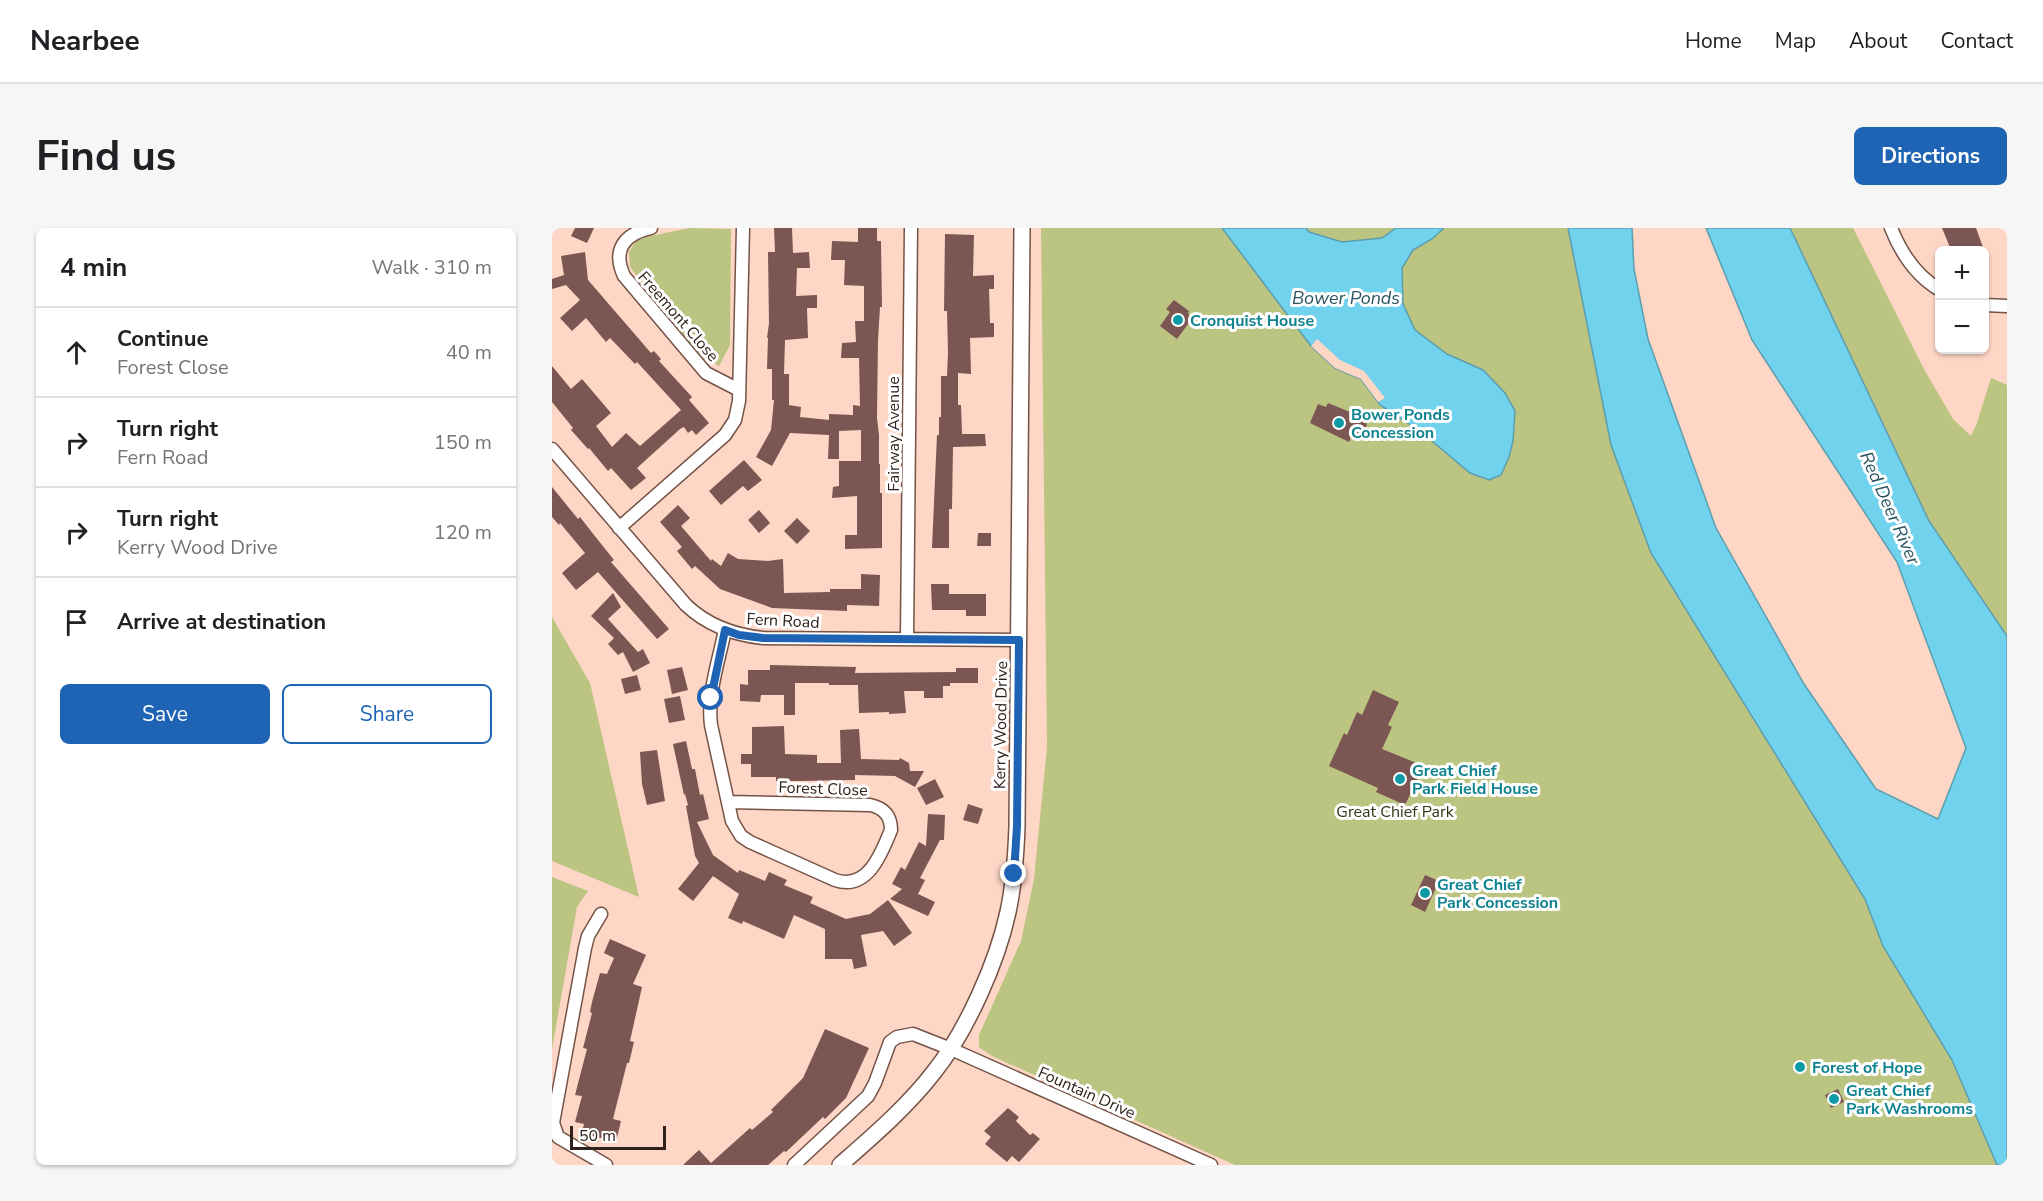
<!DOCTYPE html>
<html lang="en">
<head>
<meta charset="utf-8">
<style>
	:root { --surface:#fff; --page:#f6f6f6; --text:#202124; --muted:#757577; --line:#e0e0e0; --accent:#1f63b4 }
	body { margin:0; font-family:"Nunito Sans",sans-serif; background:var(--page); color:var(--text) }
	.controls { position:absolute; right:18px; top:18px; display:grid; overflow:hidden; border-radius:9px; box-shadow:0 2px 4px #0004 }
	.controls button { width:54px; height:54px; display:grid; place-items:center; padding:0; border:0; border-bottom:2px solid var(--line); background:var(--surface); color:var(--text); font:30px sans-serif }
	.scale { position:absolute; left:18px; bottom:15px; width:96px; box-sizing:border-box; padding-left:6px; border:3px solid #2f211b; border-top:0; font-size:16px; line-height:21px; white-space:nowrap; color:#2f211b; -webkit-text-stroke:4px #fff; paint-order:stroke }
	.stop { position:absolute; width:18px; height:18px; margin:-14px; border:4px solid #1f63b4; border-radius:50%; background:#fff }
	.stop.end { background:#1f63b4; border-color:#fff; box-shadow:0 2px 6px #0008 }
	.list { margin:0; padding:0; list-style:none }
	h2 { display:flex; justify-content:space-between; align-items:center; height:78px; margin:0; padding:0 24px; font-size:26px }
	h2 small { font-size:20px; font-weight:400; color:var(--muted) }
	.list li { display:grid; grid-template-columns:39px 1fr auto; gap:18px; align-items:center; box-sizing:border-box; height:90px; padding:0 24px; border-top:2px solid var(--line) }
	.list b { display:block; font-size:22px; white-space:nowrap }
	.list p { margin:0; font-size:20px; white-space:nowrap; color:var(--muted) }
	.list em { font-size:20px; font-style:normal; color:var(--muted) }
	.actions { display:flex; gap:12px; padding:18px 24px }
	.actions a { flex:1; padding:14px 0; border:2px solid var(--accent); border-radius:9px; text-align:center; font-size:21px; color:var(--accent) }
	.actions .main { background:var(--accent); color:#fff }
	.icon { flex:none; width:33px; height:33px; fill:none; stroke:currentColor; stroke-width:2; stroke-linecap:round; stroke-linejoin:round }
	.map { position:relative; flex:none; width:1455px; height:937px; overflow:hidden; border-radius:9px }
	header { display:flex; align-items:center; gap:36px; box-sizing:border-box; height:84px; padding:0 30px; background:var(--surface); border-bottom:2px solid var(--line) }
	header strong { font-size:28px }
	nav { display:flex; gap:33px; margin-inline-start:auto; font-size:21px }
	.intro { display:flex; align-items:center; justify-content:space-between; box-sizing:border-box; height:144px; padding:0 36px }
	h1 { margin:0; font-size:42px }
	.button { padding:15px 27px; border-radius:9px; background:var(--accent); color:#fff; font-size:21px; font-weight:700 }
	main { display:flex; gap:36px; padding:0 36px }
	aside { flex:1; background:var(--surface); border-radius:9px; box-shadow:0 2px 4px #0004 }
	.map>svg:first-child { display:block }
</style>
</head>
<body>
<header>
<strong>Nearbee</strong>
<nav><a>Home</a><a>Map</a><a>About</a><a>Contact</a></nav>
</header>
<div class="intro"><h1>Find us</h1><a class="button">Directions</a></div>
<main>
<aside>
<h2>4 min<small>Walk · 310 m</small></h2>
<ul class="list">
<li><svg class="icon" aria-label="ahead" viewBox="0 0 24 24"><path d="M12 20V5M6 11l6-6 6 6"/></svg><div><b>Continue</b><p>Forest Close</p></div><em>40 m</em></li>
<li><svg class="icon" aria-label="right" viewBox="0 0 24 24"><path d="M7 20v-9h11M14 6l5 5-5 5"/></svg><div><b>Turn right</b><p>Fern Road</p></div><em>150 m</em></li>
<li><svg class="icon" aria-label="right" viewBox="0 0 24 24"><path d="M7 20v-9h11M14 6l5 5-5 5"/></svg><div><b>Turn right</b><p>Kerry Wood Drive</p></div><em>120 m</em></li>
<li><svg class="icon" aria-label="arrive" viewBox="0 0 24 24"><path d="M6 21V4h12l-3 4 3 4H6"/></svg><div><b>Arrive at destination</b></div></li>
</ul>
<div class="actions"><a class="main">Save</a><a>Share</a></div>
</aside>
<div class="map">
<svg width="1455" height="937" viewBox="0 0 1455 937">
	<rect width="100%" height="100%" fill="#fdd6c6"/>
	<path fill="#bbc480" d="M137,0L179,1L178,117L167,138L145,125L78,39L77,24L85,11Z
		M489,0H1016L1059,217L1313,671L1331,718L1400,832L1445,937H683L440,828L427,819V807L469,713L482,651L495,519Z
		M1238,0H1301L1372,141L1401,191L1419,208L1425,195L1439,150L1455,157V408L1377,293Z
		M0,389L38,455L87,669L0,633Z
		M0,649L36,663L25,679L0,821Z"/>
	<path fill="#70d2ed" stroke="#5c9dae" stroke-width="1.5" d="M670,0H754L757,4L790,14L830,10L844,0H892L880,11L861,22L850,40L851,76L863,102L895,126L931,142L953,165L963,183L961,213L957,229L949,247L937,252L918,245L868,203L828,177L809,151L783,140L759,118Z
		M1016,0H1080L1082,41L1096,111L1164,300L1252,456L1324,561L1386,591L1414,520L1345,334L1200,112L1154,0H1238L1377,293L1455,408V937H1445L1400,832L1331,718L1313,671L1099,325L1059,217Z"/>
	<path fill="#fdd6c6" d="M765,111L788,132L812,143L833,170L826,174L809,151L783,140L759,118Z"/>
	<path fill="#7b5653" d="M23,0H42L35,15L19,8Z
		M222,0H240L241,25L257,24L258,40H245L244,68L265,67V80H255L256,110L233,112L232,146H237V177L249,179L248,189L277,192V186L301,187V177L308,178L307,130H289L290,115L304,114L303,93H312V58L292,57L293,32H279L280,13L306,14V0H325V13H329L330,79H328L326,112L325,190L327,207V236H328V265H330V320L293,321V307H305V268L280,270L281,259L287,258V233H309V202L287,203V231H276L277,207L238,205L220,238L204,229L219,202L222,172H220V141H215L216,110H215L217,95L216,24H223Z
		M1390,0H1424L1432,22H1399Z
		M393,6L422,7L421,48L442,47V61H437L438,95H442V109L418,110L419,146L406,145V177H409L410,206H433L434,218L401,219L400,281H397V320H380L385,207H387V189H389V148H395L396,125L395,83H392Z
		M33,24L36,52L99,125L102,123L109,131L107,133L140,169L137,172L157,195L144,207L140,202L136,205L132,199L128,201L85,240L94,250L79,262L59,240L56,243L37,220L36,221L19,202L21,200L0,174V138L19,161L30,151L59,185L44,198L60,219L74,205L88,218L129,182L85,134L83,136L58,110L54,114L34,90L20,103L8,90L28,72L14,57L0,61V51L12,47L9,28Z
		M622,72L637,83L636,85L641,93L636,96L625,111L608,98L618,84L614,81Z
		M776,175L798,184L810,186L815,194L814,200L806,207H800L797,214L758,195L766,176L774,179Z
		M192,232L210,252L196,263L191,258L169,277L157,263Z
		M0,259L26,291L28,289L42,307L62,332L59,334L117,401L105,411L46,344L24,362L10,345L33,325L8,295L7,297L0,289Z
		M126,277L138,290L129,298L159,333L160,331L169,338L176,325L186,331L216,333L231,331L232,365L278,364V361H309V346L328,347L327,378L295,377V383L220,380L168,361L143,338L140,341L125,323L130,319L108,294Z
		M207,282L218,295L207,305L196,292Z
		M245,290L258,303L245,316L232,303Z
		M426,305H439V318H425Z
		M379,356H397V366H434V388H414V382H380Z
		M61,365L69,379L56,391L86,424L91,421L98,435L81,444L71,424L66,427L56,416L62,410L39,388Z
		M218,437L304,439L303,445L404,444V440H426V455H398V458H391V470H372V463H352L354,485L337,486V484L307,485L306,457H277V455H243V487H232V467H209L208,474L188,473V456L196,457V442H218Z
		M130,439L136,462L120,466L115,442Z
		M85,447L89,462L73,466L69,451Z
		M821,462L847,474L836,497L840,499L830,521L872,538L853,577L824,564L826,560L777,538L792,505L795,507L805,484L810,487Z
		M128,468L133,492L117,495L112,471Z
		M232,498L233,526L265,527V535H289L288,502L307,501L309,531L347,532L348,530L357,535L358,543H372L363,559L343,548L303,547V552L248,553H224V549H199V536H189V526H200V499Z
		M134,513L140,541H143L148,567L151,566L157,591L145,594L161,627L186,645L187,642L213,653L217,644L235,652L232,657L261,669L258,675L294,691L318,686L336,672L360,705L342,718L331,703L309,707L315,738L302,741L300,731H273V701L242,687L232,711L191,693L190,696L176,690L187,666L161,648L141,673L126,661L147,635L143,628L134,578L136,577L133,566L132,567L121,516Z
		M105,522L113,573L95,577L90,556L88,524Z
		M383,551L392,569L374,577L365,560Z
		M416,576L431,581L426,596L411,592Z
		M376,586L393,587L392,612H388L368,650L373,652L366,666L383,674L376,688L338,671L350,661L340,656L349,639L353,642L367,614L374,618Z
		M873,647L887,653L873,684L859,677Z
		M58,711L94,727L81,756L90,759L78,813L82,814L77,835H75L61,891L69,893L64,914L37,907L38,902L31,900L32,896L23,894L30,868L23,867L35,821L31,820L40,785L38,784L40,774L48,745L55,746L62,730L52,725Z
		M273,801L317,820L294,870L273,891L271,889L234,924L232,923L216,937H131L147,922L159,935L198,900L200,902L221,884L219,882L251,850Z
		M1286,861L1292,874L1279,880L1273,867Z
		M456,880L467,889L464,893L478,907L481,905L488,911L467,934L460,928L455,934L433,916L439,909L432,903Z"/>
	<g fill="none" stroke-linecap="round" stroke-linejoin="round">
		<defs>
			<path id="minor" d="M99,0C72,6 60,22 72,48L154,145L187,162
				M1339,0C1349,25 1364,48 1388,62
				M1432,77L1455,78
				M0,221L134,377C155,397 182,407 211,410L467,412
				M67,300L173,207L183,192L187,173L191,0
				M173,402C167,432 155,466 159,497L180,593L189,608L198,614L283,652C315,663 329,627 339,602C339,588 332,580 318,577L176,574
				M355,411L359,0
				M49,686L36,708L33,720L1,895L6,909L54,937
				M242,937L316,868L323,855L338,814L345,809L361,806L399,821L659,937"/>
			<path id="tertiary" d="M288,937C321,908 355,879 382,844C414,804 445,735 456,684C462,656 464,627 465,598L470,0"/>
		</defs>
		<use href="#minor" stroke="#745346" stroke-width="15"/>
		<use href="#tertiary" stroke="#745346" stroke-width="18"/>
		<use href="#minor" stroke="#fff" stroke-width="12"/>
		<use href="#tertiary" stroke="#fff" stroke-width="15"/>
	</g>
	<g fill="none" stroke-linecap="round" stroke-linejoin="round">
		<path stroke="#1f63b4" stroke-width="8" d="M159,470L173,402L187,407L211,410L467,412L465,598L462,646"/>
	</g>
	<g fill="#0f9aa8" stroke="#fff" stroke-width="2">
		<circle cx="626" cy="92" r="6"/>
		<circle cx="787" cy="195" r="6"/>
		<circle cx="848" cy="551" r="6"/>
		<circle cx="873" cy="665" r="6"/>
		<circle cx="1248" cy="839" r="6"/>
		<circle cx="1282" cy="871" r="6"/>
	</g>
	<g text-anchor="middle" stroke-width="6" stroke-linejoin="round" paint-order="stroke">
		<g font-size="16" fill="#2f211b" stroke="#fff">
			<text transform="translate(127 88) rotate(49)" y="6">Freemont Close</text>
			<text transform="translate(341 206) rotate(-90)" y="6">Fairway Avenue</text>
			<text transform="translate(231 392) rotate(3)" y="6">Fern Road</text>
			<text transform="translate(448 497) rotate(-89)" y="6">Kerry Wood Drive</text>
			<text transform="translate(271 560) rotate(2)" y="6">Forest Close</text>
			<text transform="translate(535 864) rotate(24)" y="6">Fountain Drive</text>
		</g>
		<g font-size="16" font-weight="bold" fill="#0d838f" stroke="#fff" text-anchor="start">
			<text x="638" y="98">Cronquist House</text>
			<text x="799" y="192">Bower Ponds<tspan x="799" dy="18">Concession</tspan></text>
			<text x="860" y="548">Great Chief<tspan x="860" dy="18">Park Field House</tspan></text>
			<text x="885" y="662">Great Chief<tspan x="885" dy="18">Park Concession</tspan></text>
			<text x="1260" y="845">Forest of Hope</text>
			<text x="1294" y="868">Great Chief<tspan x="1294" dy="18">Park Washrooms</tspan></text>
		</g>
		<g font-size="16" fill="#323615" stroke="#fff">
			<text x="843" y="589">Great Chief Park</text>
		</g>
		<g font-size="18" font-style="italic" fill="#295460" stroke="#fff">
			<text x="794" y="76">Bower Ponds</text>
			<text transform="translate(1338 280) rotate(66)" y="6">Red Deer River</text>
		</g>
	</g>
</svg>
<div class="controls">
<button>+</button>
<button>−</button>
</div>
<div class="scale">50 m</div>
<div class="stop" style="left:159px;top:470px"></div>
<div class="stop end" style="left:462px;top:646px"></div>
</div>
</main>
</body>
</html>
